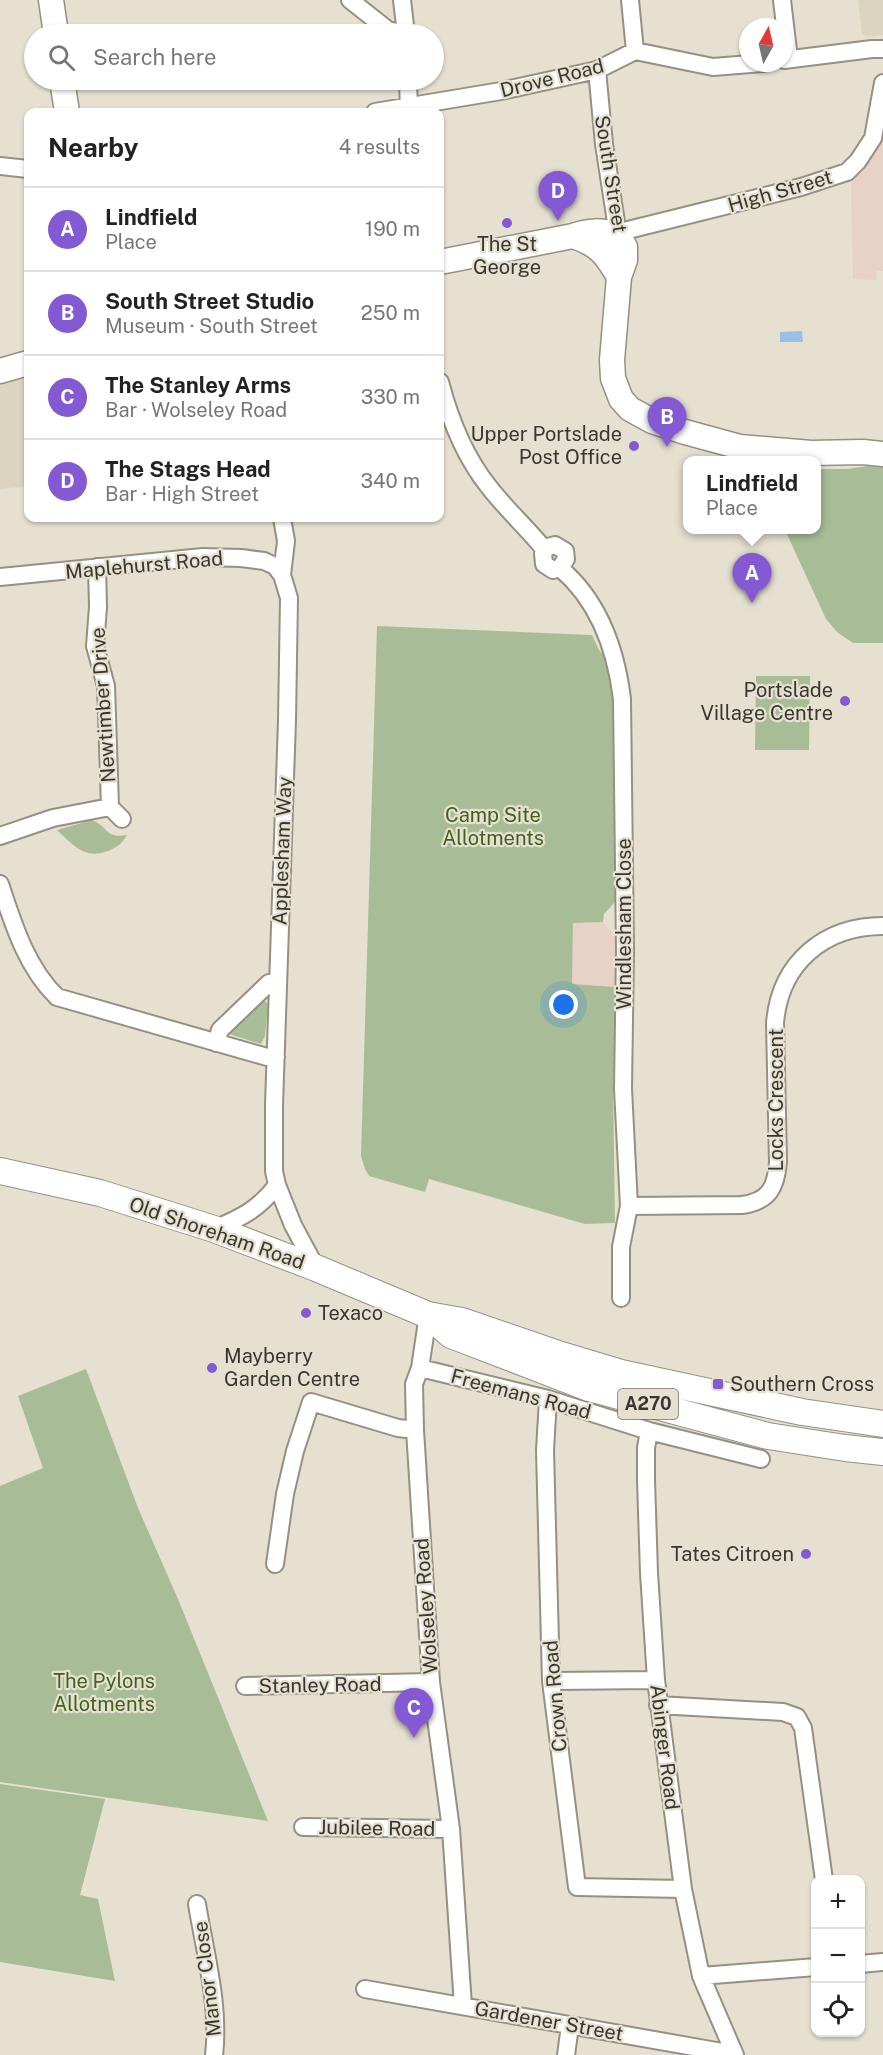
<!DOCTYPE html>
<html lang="en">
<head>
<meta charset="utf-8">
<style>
	:root { --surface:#fff; --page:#f6f6f6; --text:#222; --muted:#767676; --line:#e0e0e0; --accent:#835ad4 }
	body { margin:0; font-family:"Public Sans",sans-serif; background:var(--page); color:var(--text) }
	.controls { position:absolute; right:18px; bottom:18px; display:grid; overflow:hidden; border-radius:12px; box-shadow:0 2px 4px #0004 }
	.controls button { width:54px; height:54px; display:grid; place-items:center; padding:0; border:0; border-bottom:2px solid var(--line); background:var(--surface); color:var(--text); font:30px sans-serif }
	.compass { position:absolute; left:739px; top:18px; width:54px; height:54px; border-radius:50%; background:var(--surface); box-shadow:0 2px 4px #0004; rotate:8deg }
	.you { position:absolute; left:564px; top:1005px; width:21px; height:21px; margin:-15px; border:4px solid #fff; border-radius:50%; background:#1a73e8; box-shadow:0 0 0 9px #1a73e833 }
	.badge { display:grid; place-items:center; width:39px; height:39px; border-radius:50%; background:var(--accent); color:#fff; font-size:20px; font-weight:700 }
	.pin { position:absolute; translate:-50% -50px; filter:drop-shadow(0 2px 3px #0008) }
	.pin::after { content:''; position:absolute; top:32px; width:21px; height:18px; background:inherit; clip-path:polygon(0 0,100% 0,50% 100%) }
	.popup { position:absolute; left:683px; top:456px; width:138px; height:78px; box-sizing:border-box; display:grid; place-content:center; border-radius:12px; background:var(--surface); filter:drop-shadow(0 2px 4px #0005); font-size:20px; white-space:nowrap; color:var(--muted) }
	.popup b { font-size:22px; color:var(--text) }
	.popup::after { content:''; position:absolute; left:50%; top:100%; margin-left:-12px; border:12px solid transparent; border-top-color:var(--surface) }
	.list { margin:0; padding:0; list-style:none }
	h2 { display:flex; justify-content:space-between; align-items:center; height:78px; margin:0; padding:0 24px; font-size:26px }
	h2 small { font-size:20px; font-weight:400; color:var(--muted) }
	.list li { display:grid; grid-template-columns:39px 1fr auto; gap:18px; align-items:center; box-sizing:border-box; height:84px; padding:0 24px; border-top:2px solid var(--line) }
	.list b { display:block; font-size:22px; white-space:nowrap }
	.list p { margin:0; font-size:20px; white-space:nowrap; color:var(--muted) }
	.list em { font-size:20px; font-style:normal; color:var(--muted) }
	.icon { flex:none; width:33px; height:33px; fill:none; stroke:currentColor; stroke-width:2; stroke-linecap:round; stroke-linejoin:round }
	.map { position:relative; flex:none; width:883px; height:2055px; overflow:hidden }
	.search { position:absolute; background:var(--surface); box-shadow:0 2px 4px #0004; left:24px; top:24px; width:420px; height:66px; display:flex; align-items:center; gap:15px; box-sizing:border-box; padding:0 21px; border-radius:33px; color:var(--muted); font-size:22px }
	.panel { position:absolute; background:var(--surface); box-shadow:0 2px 4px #0004; left:24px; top:108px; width:420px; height:414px; border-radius:12px }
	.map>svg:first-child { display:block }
</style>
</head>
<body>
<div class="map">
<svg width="883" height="2055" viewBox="0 0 883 2055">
	<rect width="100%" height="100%" fill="#e6e0d1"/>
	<path fill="#e8d1c6" d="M883,122V271H877L876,280L853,279L851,190L852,180Z
		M603,922L615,936V987L572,984L573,923Z"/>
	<path fill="#dcd4be" d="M858,0H883V35L866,37L862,33Z
		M28,371V486L0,489V377Z"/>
	<path fill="#a8bd97" d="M874,465L883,467V643H853L837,632L826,619L785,530H816L817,469H847Z
		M377,626L592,635L599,650L609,662L613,696L615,902L604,914L603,922L573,923L572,984L615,987L616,1050L613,1083L615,1223L585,1224L429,1179L425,1192L369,1176L365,1169L361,1156Z
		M756,676H810L809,750H755Z
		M92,820C109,827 105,839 127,835C122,844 117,847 108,851C85,860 73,845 57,830Z
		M263,999L268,1004L265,1036L261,1044L229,1034L228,1031Z
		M86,1369L138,1508L178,1599L268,1821L0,1782V1486L43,1468L18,1396Z
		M0,1784L105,1799L80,1895L98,1899L115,1981L0,1962Z"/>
	<path fill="#99c0e8" d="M802,331L803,342H780V332Z"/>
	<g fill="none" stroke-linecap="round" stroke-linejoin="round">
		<defs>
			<path id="street" d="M350,0L388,30L406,34
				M402,0L406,34
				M630,0L635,51
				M782,0L789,59
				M784,60L872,49H883
				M597,70L604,144L618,235
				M408,80L409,112
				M375,112L501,91L597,70L635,51L713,67L763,63
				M0,166L28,169
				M610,242L618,235L628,230L801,187L847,172L858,161L873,138L883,83
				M440,382C450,420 464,456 489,487C506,509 527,528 545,550
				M282,518L286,541L282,575L289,598L287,720L274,1105V1171L277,1185L293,1225L316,1268
				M560,568L566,559L565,551L555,545L548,547L543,553L544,564L553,570L560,568C599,601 616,650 622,699L625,950L623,1089L629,1206L621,1247V1298
				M0,577L203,557L241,558L264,561L275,566L282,575
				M110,807L122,819
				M0,836L53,818L110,807L106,686L95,646L98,607L97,567
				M0,884C13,923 26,967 57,997L267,1057H276
				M216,1043L220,1030L269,983H278
				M629,1206L742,1205C769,1201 776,1188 778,1162L775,1023C780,963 824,926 883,926
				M214,1229C241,1218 259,1209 277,1185
				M428,1315L420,1368L414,1384L415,1430L431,1682L451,1829L463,2006
				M420,1368L548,1399L649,1431L761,1459
				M548,1399L545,1450L551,1681L577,1887L683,1889
				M649,1431L646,1448V1480L649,1573L656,1680L683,1889L701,1976L735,2055
				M275,1564L285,1494L295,1451L311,1402L398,1428L415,1430
				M551,1681L656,1680
				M245,1686L431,1682
				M658,1705L783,1712L797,1717L803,1728L824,1880
				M303,1827L451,1829
				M197,1904C205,1953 220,2006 214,2055
				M860,1964L883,1962
				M701,1976L816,1967
				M365,1989L722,2052L733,2051
				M566,2055L570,2026"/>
			<path id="secondary" d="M51,0L56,34
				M62,80L67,112
				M573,236C598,244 606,254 619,277
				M440,262L573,236C589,230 601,230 618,235L625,247V260L619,277L612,360L613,378L621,399L630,409L652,421L685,432L740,447L811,453L863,452L883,454
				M0,371L28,363"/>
			<path id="primary" d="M0,1171L100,1193L214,1229L316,1268L428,1315L462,1321L561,1355L621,1373L802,1412L883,1424
				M431,1317L451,1335L589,1388L768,1436L845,1448L883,1452"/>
		</defs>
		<use href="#street" stroke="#959082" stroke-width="20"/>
		<use href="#secondary" stroke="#959082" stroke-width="27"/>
		<use href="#primary" stroke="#959082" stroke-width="28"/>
		<use href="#street" stroke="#fff" stroke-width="16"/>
		<use href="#secondary" stroke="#fff" stroke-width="24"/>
		<use href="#primary" stroke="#fff" stroke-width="26"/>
	</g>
	<g fill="#835ad4" stroke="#e6e0d1" stroke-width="2">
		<circle cx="507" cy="223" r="6"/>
		<circle cx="634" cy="446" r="6"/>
		<circle cx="845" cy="701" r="6"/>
		<circle cx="306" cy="1313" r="6"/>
		<circle cx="212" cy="1368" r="6"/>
		<rect x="712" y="1378" width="12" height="12" rx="3"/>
		<circle cx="806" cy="1554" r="6"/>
	</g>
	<g text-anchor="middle" stroke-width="4.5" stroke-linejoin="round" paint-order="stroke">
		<rect fill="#e6e0d1" stroke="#6c6960" stroke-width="1.5" x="618" y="1389" width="60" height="30" rx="4.5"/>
		<g font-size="18" font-weight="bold" fill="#383630">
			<text x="648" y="1410">A270</text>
		</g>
		<g font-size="20" fill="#383630" stroke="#e6e0d1">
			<text transform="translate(552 78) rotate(-14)" y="7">Drove Road</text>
			<text transform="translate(611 174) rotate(81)" y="7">South Street</text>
			<text transform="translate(780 191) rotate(-16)" y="7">High Street</text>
			<text transform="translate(144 565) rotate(-5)" y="7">Maplehurst Road</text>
			<text transform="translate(103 705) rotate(-94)" y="7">Newtimber Drive</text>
			<text transform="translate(282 851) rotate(-88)" y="7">Applesham Way</text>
			<text transform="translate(624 924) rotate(-90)" y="7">Windlesham Close</text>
			<text transform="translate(776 1100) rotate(-90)" y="7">Locks Crescent</text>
			<text transform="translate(217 1233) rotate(19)" y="7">Old Shoreham Road</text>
			<text transform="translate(521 1394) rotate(15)" y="7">Freemans Road</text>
			<text transform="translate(426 1606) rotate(-94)" y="7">Wolseley Road</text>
			<text transform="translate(320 1685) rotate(-1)" y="7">Stanley Road</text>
			<text transform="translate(555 1696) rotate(-95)" y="7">Crown Road</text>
			<text transform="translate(665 1747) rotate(83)" y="7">Abinger Road</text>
			<text transform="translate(377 1828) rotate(1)" y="7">Jubilee Road</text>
			<text transform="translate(207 1979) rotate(-97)" y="7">Manor Close</text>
			<text transform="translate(549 2021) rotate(10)" y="7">Gardener Street</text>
		</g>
		<g font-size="20" fill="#383630" stroke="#e6e0d1" text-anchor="end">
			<text x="507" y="251" text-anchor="middle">The St<tspan x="507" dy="23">George</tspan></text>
			<text x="622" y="441">Upper Portslade<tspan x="622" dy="23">Post Office</tspan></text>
			<text x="833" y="697">Portslade<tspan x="833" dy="23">Village Centre</tspan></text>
			<text x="318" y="1320" text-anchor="start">Texaco</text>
			<text x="224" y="1363" text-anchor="start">Mayberry<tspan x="224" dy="23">Garden Centre</tspan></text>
			<text x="730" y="1391" text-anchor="start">Southern Cross</text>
			<text x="794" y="1561">Tates Citroen</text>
		</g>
		<g font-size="20" fill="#41611f" stroke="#e6e0d1">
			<text x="493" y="822">Camp Site<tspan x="493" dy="23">Allotments</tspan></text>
			<text x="104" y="1688">The Pylons<tspan x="104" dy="23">Allotments</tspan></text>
		</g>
	</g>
</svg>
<div class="controls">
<button>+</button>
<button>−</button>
<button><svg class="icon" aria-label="locate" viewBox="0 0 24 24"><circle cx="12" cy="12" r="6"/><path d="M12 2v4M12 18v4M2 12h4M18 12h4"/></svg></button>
</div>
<svg class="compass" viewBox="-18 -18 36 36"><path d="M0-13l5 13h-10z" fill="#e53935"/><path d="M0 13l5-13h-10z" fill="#767676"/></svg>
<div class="you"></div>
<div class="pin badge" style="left:752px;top:603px">A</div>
<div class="popup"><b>Lindfield</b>Place</div>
<div class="pin badge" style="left:667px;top:447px">B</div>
<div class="pin badge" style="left:414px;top:1738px">C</div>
<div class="pin badge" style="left:558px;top:221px">D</div>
<div class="search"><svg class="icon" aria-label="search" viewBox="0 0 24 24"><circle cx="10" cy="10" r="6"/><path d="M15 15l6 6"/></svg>Search here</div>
<section class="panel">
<h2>Nearby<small>4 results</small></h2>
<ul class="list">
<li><span class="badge">A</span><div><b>Lindfield</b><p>Place</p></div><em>190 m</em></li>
<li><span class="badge">B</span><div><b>South Street Studio</b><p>Museum · South Street</p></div><em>250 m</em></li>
<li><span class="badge">C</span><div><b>The Stanley Arms</b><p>Bar · Wolseley Road</p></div><em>330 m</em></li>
<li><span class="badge">D</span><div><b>The Stags Head</b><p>Bar · High Street</p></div><em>340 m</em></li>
</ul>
</section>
</div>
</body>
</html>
